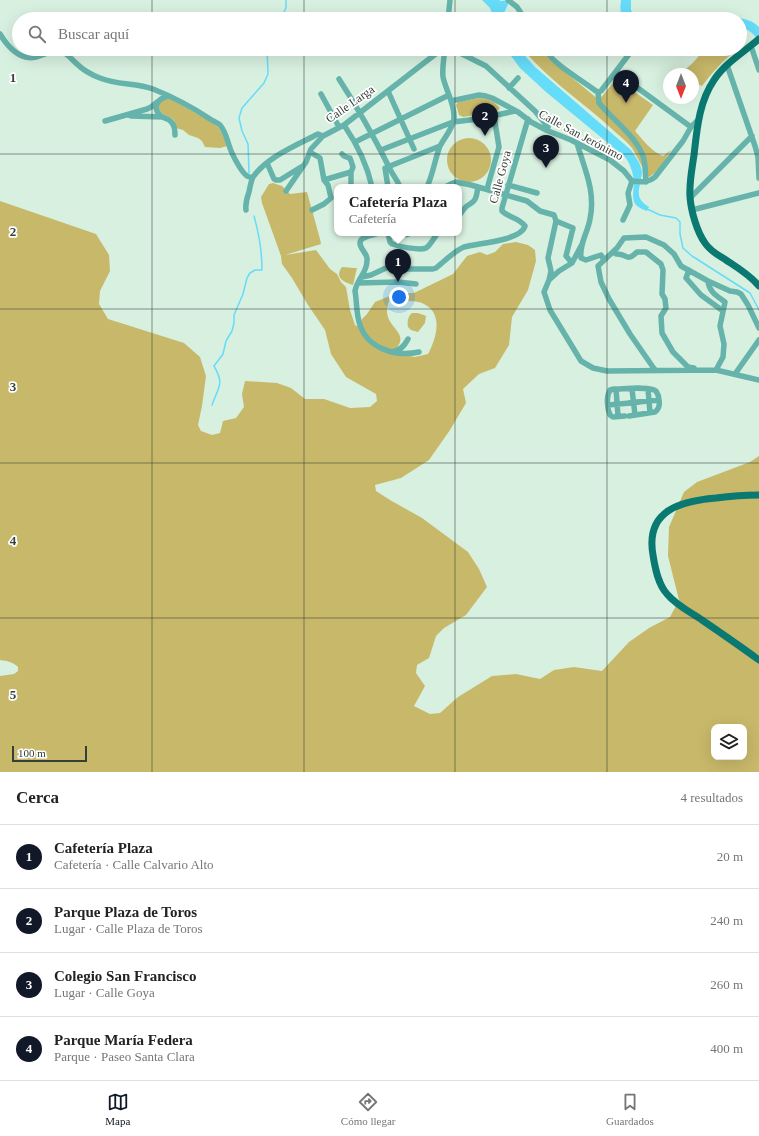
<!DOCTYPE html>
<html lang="es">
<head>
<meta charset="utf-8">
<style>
	:root { --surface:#fff; --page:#f6f6f6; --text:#222; --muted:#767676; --line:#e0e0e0; --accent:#111827 }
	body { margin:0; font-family:"Times New Roman",serif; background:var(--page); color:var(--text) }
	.controls { position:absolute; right:12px; bottom:12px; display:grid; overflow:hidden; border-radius:8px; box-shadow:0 4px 16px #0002 }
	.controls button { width:36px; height:36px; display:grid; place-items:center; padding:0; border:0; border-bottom:1px solid var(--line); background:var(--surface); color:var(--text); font:20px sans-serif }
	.compass { position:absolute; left:663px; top:68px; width:36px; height:36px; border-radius:50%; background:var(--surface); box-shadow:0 4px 16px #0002; rotate:180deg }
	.scale { position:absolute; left:12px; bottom:10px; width:75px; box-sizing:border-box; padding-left:4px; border:2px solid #353e38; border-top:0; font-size:11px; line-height:14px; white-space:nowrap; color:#353e38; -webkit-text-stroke:3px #fff; paint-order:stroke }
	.you { position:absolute; left:399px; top:297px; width:14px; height:14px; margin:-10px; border:3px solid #fff; border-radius:50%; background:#1a73e8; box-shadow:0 0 0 6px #1a73e833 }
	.badge { display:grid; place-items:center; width:26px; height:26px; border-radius:50%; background:var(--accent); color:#fff; font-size:13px; font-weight:700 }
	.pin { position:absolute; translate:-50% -33px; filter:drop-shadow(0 1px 2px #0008) }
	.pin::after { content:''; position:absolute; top:21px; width:14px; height:12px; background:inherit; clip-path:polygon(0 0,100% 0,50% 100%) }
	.popup { position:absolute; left:334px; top:184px; width:128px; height:52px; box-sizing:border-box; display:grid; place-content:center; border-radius:8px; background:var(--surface); filter:drop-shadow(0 1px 3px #0005); font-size:13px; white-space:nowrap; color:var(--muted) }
	.popup b { font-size:15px; color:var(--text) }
	.popup::after { content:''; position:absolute; left:50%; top:100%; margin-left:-8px; border:8px solid transparent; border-top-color:var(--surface) }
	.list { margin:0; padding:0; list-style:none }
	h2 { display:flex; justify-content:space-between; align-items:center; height:52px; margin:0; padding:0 16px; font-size:17px }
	h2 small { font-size:13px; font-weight:400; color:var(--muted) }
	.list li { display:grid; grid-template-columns:26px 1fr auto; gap:12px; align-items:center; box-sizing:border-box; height:64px; padding:0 16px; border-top:1px solid var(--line) }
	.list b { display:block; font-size:15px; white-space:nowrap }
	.list p { margin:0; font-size:13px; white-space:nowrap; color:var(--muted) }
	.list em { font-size:13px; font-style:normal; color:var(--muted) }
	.icon { flex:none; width:22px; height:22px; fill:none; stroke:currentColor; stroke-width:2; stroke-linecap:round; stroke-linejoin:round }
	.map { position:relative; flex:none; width:759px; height:772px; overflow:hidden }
	.search { position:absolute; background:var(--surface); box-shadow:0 4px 16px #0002; left:12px; right:12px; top:12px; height:44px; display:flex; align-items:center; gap:10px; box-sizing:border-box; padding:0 14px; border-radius:22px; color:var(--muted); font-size:15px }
	.sheet { height:308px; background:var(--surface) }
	nav { display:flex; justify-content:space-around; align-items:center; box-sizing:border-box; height:56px; border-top:1px solid var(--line); background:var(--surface); font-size:11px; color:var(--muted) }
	nav a { display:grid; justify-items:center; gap:2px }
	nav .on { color:var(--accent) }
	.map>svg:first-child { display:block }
</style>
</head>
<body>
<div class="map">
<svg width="759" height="772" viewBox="0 0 759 772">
	<rect width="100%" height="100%" fill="#d8f0e0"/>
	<path fill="#c8b86a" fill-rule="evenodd" d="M523,49H541V52L599,100L616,79L653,105L635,131C644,141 651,151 663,156L671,150C665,160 658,173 647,178C643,168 638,158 632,148C627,141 618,135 612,129C583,102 548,80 523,49Z
		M703,49H738C723,60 713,72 702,86L693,82V74H679C689,67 698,59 703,49Z
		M479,98C488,98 494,101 500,108L497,111L463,117L459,115L456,105L458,102Z
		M169,99L173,100L213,123L218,127L223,135L227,146L220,148L205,147L202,141L198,138L189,135L183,130L176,128L174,120C165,114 154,113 161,100Z
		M447 160a22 22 0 1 1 44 0a22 22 0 1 1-44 0Z
		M273,183L282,186L290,194L307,192L320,239L321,244L285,255L316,250L330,269L337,274L341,282L346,287L350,310L355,325L357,326L360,325L362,319L367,314L375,302L397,293H414L453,274L467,256L480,252L487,255L495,252L503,244L516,242L528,245L535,250L536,261L528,290L512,317L509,345L495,368L479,374L463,389L466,403L450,430L429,460L401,478L375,485L376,491L390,500L422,518L468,552L479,569L487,587L466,615L444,628L436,636L429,658L417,665L416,673L425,686L414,706L430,714L440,713L458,697L492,676L516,674L540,679L554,670L574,667L602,671L629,642L649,628L670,617L679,600L668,556L669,527L684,492L697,482L750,462L759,456V772H0V676L14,674L18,671V667C13,662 7,661 0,660V201L96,234L109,255L110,271L100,291L99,304L108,319L184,343L200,357L206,376L202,406L198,425L201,431L212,435L220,433L223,421L236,418L244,407L242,394L245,381L277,383L291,388L305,399H324L350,408L370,407L377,401L376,394L346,377L331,354L325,330L308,305L292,278L282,264L281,256L262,203L261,197L269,184ZM400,300C408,302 417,300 424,304C444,314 436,339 428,354L415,357L393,353C395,349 399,346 400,342C404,329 380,324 389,301ZM714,727H744V757H714Z
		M342,267L354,268H357L353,285C344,282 334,278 342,267Z
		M412,313H418L426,316L425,323L418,332L411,330L408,327C407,322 408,316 412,313Z"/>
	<path fill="#65dcf9" d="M482,0H499L501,1L510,0L504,13L505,19H494L490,8Z
		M621,0H631V10L635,19H623C620,12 620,7 621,0Z
		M714,17C728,17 749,16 759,27V42C753,33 751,30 740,28V19H709Z
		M506,49H519L535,67L631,150C635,156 642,165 642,173C642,174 641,178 641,179C638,193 636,199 649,207L647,211C644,210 639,208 636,205C631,199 634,190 634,183C634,175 630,163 625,157L546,92L520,68Z"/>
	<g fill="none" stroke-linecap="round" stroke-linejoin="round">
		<path stroke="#65dcf9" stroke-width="1.5" d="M280,19L286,8V0
			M249,173L248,144L242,131L239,118L242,108L264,83L268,74L267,49
			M647,209L660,215L676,218L680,222V234L683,248L692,256L750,293L759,310
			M212,405C218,387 225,385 214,366L223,354L226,341L232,331L234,323V315L243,294L247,278L250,273L255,270H262C262,252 259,234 254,216"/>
		<path stroke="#65b3aa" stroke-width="5.5" d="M508,0L517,7L525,19
			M448,19L450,0
			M0,34C7,46 20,61 36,57C45,55 53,49 62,52C68,54 72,60 77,64C83,70 92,75 100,78C117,85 136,83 153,89C173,97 192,107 210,119C213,121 218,123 220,125C226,132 227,140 230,148C232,154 241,172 247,176C247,176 252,178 252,178
			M751,46L759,70
			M452,49L486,66L535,111L548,127L546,130
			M544,49C557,67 579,78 596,91L598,92L601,91L633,49
			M727,65L755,146L758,157L759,178
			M616,72L691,127L694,125
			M339,79C357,107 373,135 388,165C391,173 397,179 400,187
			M509,88L518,78
			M388,91L414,149
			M598,92L599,103C613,120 635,135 643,156C646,164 645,174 646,182
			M321,94L339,127
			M169,96C158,98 151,107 161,116C165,119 170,119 172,123C175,126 175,131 175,135
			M451,101L479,95L486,96L492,98L518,112L531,122L546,130L571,140L610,160L624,171L632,181C641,182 648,183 655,177L683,141L691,127L699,119
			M131,116L163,117
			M105,121L147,109L151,107L157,102
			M344,125C357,144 367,164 372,187
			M355,142L449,95
			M577,143C584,168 596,191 590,219C588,232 579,244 581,258L586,260L601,255L604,260
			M381,150L453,122L478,119L515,111
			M310,152L320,158L324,180L328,185L331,198L324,204L312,210
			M342,154L344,156L349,158H350L353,167L351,172
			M267,163L274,179L276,180H280L301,167
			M324,180L351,172V187
			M508,185L537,193
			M388,187L385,168L440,146
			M427,187C433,174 435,159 440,146C444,138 454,127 454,118C455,104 446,91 443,77C442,68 444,58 445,49
			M445,187L453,183L456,182L471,185L527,201L540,211L554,215L556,221L548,258L551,271L549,280
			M487,189L499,147L494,116
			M286,191L306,162L311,149L323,136L344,125L442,49
			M690,198L752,136
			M246,210C245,203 247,198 249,192C250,187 251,181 253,177C267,157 297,145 318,134L323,136
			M692,210L759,193
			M459,216C461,213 464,208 467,206C477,200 476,198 478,187
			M623,220L630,205L628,193L632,181
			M556,221L573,228L566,256L572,263
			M379,233C374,235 364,236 361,240C357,246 366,252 367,258C368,272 357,279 355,291C357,302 356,314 360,325C368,349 396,357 419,352
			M388,233L390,242L392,244C398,246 420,251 426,248C431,245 434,237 438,233
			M389,233C396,235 405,236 411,233
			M581,246L572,263L559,271L549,280L544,292L550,310L581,361L593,368L607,371L716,370L759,380
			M613,252L616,254C627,253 626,263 637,252H646L661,264L663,270L662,294L665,299L666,308L661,316L662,333L673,352L688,367L694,368
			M689,270L686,278L701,295L723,311
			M362,277L371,275L386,268L394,267L407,269H433L436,268C445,261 454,251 464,247C477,243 521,241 525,226C518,217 509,218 502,211V208L528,119
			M708,281C709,292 717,296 725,302L720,326L724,344L723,357L716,370
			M358,283L398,282L416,284
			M392,352C400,350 404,347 408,339
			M655,370L630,334L609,299L601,282L598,266L617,248L624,238L646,237L664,245L674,254L681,266L708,281L730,291L737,292L741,294L748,305L759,328
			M735,374L759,340
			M616,389L618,416
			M632,389L635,415
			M648,389L650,413
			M638,402L659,400
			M608,405L630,403
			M625,416L613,417L610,415C607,408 606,397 610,390L614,389C623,389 650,386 656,391C658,394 659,398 659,400C660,405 659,409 655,412L629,416"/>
		<path stroke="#097971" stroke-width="7" d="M759,39C744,52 725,63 714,80C699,102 697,129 694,155C692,169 689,183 690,197C691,211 697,232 705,243C710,251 718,255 726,260C738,268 750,275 759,286
			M759,495C745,495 731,496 716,498C681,501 645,510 653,555C655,568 658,584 667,594C676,605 690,612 702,620C721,633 740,646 759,660"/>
		<path stroke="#65b3aa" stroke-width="5.5" d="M630,403L638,402"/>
	</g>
	<path fill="none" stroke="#353e38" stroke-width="1" stroke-opacity="0.55" d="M152,0V19M304,0V19M455,0V19M607,0V19M152,49V772M304,49V772M455,49V772M607,49V772M0,154H759M0,309H759M0,463H759M0,618H759"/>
	<g text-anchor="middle" stroke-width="3.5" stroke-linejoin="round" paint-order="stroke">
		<g font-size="12" fill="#353e38" stroke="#fff">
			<text transform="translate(350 104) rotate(-35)" y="4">Calle Larga</text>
			<text transform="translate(581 135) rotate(28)" y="4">Calle San Jerónimo</text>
			<text transform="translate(500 177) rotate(-75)" y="4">Calle Goya</text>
		</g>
	</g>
	<g font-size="13" text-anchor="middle" font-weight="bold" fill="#353e38" stroke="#fff" stroke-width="3.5" stroke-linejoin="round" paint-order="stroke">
		<text x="13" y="82">1</text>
		<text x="13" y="236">2</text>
		<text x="13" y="391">3</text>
		<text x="13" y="545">4</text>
		<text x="13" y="699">5</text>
	</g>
</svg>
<div class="controls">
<button><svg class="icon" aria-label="layers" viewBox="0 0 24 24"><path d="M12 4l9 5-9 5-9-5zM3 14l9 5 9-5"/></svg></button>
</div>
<svg class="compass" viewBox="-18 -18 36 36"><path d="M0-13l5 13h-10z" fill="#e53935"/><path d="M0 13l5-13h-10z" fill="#767676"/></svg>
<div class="scale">100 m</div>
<div class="you"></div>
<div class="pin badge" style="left:398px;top:282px">1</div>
<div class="popup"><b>Cafetería Plaza</b>Cafetería</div>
<div class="pin badge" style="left:485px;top:136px">2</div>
<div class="pin badge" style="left:546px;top:168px">3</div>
<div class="pin badge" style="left:626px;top:103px">4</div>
<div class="search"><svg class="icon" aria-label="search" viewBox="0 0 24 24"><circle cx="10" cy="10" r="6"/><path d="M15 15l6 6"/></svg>Buscar aquí</div>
</div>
<section class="sheet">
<h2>Cerca<small>4 resultados</small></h2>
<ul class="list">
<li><span class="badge">1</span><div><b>Cafetería Plaza</b><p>Cafetería · Calle Calvario Alto</p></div><em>20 m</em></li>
<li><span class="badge">2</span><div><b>Parque Plaza de Toros</b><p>Lugar · Calle Plaza de Toros</p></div><em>240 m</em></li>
<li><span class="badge">3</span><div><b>Colegio San Francisco</b><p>Lugar · Calle Goya</p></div><em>260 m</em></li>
<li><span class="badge">4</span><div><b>Parque María Federa</b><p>Parque · Paseo Santa Clara</p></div><em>400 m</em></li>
</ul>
</section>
<nav>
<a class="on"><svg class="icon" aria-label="map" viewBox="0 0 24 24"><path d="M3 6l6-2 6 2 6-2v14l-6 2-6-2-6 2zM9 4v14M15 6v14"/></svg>Mapa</a>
<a><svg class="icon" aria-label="directions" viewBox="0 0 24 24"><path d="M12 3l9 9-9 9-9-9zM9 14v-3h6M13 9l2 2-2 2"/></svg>Cómo llegar</a>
<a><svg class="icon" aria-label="saved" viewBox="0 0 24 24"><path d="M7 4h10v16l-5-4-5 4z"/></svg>Guardados</a>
</nav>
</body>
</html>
